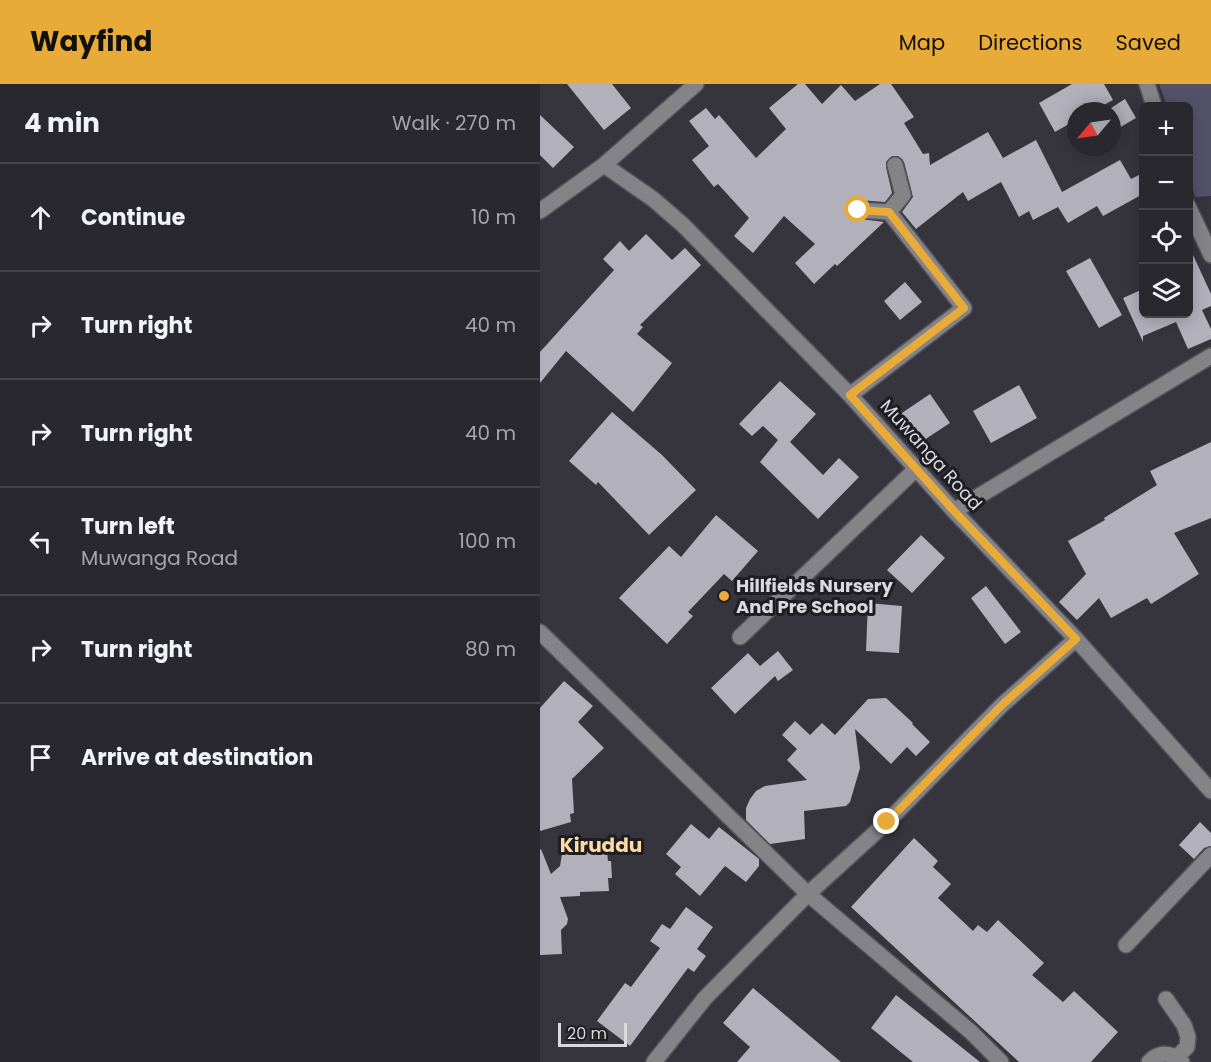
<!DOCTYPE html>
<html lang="en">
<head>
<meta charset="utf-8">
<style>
	:root { --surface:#28282e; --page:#303036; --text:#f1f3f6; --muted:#a5a6aa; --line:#44444a; --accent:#e9ab38 }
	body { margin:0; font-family:Poppins,sans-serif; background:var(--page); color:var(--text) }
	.controls { position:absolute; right:18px; top:18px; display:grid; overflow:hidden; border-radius:9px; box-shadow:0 3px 15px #0003 }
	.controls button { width:54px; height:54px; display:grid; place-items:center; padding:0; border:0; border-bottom:2px solid var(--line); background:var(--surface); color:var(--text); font:30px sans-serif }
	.compass { position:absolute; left:527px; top:18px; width:54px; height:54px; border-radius:50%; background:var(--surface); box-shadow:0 3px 15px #0003; rotate:241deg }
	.scale { position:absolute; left:18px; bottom:15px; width:69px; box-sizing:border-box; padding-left:6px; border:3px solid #d9d9df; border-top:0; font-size:16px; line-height:21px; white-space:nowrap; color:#d9d9df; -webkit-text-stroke:4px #1e1d21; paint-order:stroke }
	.stop { position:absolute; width:18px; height:18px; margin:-14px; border:4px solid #e9ab38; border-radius:50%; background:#fff }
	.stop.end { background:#e9ab38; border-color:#fff; box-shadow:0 2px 6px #0008 }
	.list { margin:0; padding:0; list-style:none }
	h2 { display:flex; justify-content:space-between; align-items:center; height:78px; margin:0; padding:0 24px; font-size:26px }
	h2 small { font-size:20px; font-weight:400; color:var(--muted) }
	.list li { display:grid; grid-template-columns:39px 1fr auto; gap:18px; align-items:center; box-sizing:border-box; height:108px; padding:0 24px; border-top:2px solid var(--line) }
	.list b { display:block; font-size:22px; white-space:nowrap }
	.list p { margin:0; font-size:20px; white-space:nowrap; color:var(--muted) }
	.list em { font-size:20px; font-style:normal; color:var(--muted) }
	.icon { flex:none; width:33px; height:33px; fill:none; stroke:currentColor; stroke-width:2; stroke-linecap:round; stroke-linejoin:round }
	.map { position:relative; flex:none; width:671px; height:978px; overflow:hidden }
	header { display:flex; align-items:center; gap:36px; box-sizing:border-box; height:84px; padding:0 30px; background:var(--accent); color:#111 }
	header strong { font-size:28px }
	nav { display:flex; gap:33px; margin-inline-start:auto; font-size:21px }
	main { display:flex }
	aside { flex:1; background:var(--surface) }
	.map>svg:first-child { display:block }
</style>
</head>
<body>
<header>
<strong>Wayfind</strong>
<nav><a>Map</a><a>Directions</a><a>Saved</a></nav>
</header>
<main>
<aside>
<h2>4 min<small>Walk · 270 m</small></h2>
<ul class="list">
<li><svg class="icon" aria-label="ahead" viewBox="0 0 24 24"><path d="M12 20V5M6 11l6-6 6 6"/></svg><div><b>Continue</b></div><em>10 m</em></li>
<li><svg class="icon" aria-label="right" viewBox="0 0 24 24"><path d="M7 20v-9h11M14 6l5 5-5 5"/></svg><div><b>Turn right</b></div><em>40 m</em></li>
<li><svg class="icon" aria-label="right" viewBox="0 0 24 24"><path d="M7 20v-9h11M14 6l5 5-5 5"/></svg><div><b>Turn right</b></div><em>40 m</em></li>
<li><svg class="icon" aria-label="left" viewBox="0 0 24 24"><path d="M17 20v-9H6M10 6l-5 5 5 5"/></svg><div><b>Turn left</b><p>Muwanga Road</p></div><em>100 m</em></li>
<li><svg class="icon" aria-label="right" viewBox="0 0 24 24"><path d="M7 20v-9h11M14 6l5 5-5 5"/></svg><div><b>Turn right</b></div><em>80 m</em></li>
<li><svg class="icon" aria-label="arrive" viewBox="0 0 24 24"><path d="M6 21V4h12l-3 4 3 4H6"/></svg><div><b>Arrive at destination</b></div></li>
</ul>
</aside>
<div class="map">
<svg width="671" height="978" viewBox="0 0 671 978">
	<rect width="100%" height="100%" fill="#36353e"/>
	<path fill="#54526b" d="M619,0H671V112L655,113L649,91L648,22H627Z"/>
	<path fill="#b1b0bb" d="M27,0H72L91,24L64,46Z
		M258,0H265L282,20L301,1L315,17L340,0H351L374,33L364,39L383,70L389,69L390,81L448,48L463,74L496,56L522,108L580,76L591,95L603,89V110L563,132L557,122L528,139L518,123L493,136L489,127L479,133L461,98L428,117L423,108L376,145L362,128L373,113L364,78L362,75L358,72H352L346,78V83L352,109L345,118L318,116L313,118L308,125L310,131L313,134L344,138L297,182L295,180L274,200L255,179L275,160L244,132L213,169L194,152L209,134L178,100L174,103L152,76L169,62L149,37L166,24L175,35L179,31L216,74L246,45L229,24Z
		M532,0H564L573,16L553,27H536V36L515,48L499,19Z
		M585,15L596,34L579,44L572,32V27L568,26Z
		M0,31L34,63L13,84L0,71Z
		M106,150L132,176L145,164L161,181L100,241L103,243L97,250L132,279L93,328L26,267L0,299V268L74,186L63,175L80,157L89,167Z
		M648,160L671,210V222L662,226L671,245V255L648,265L636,238L603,252V258L583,214L603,205V230H648Z
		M550,174L582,231L559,244L526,187Z
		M365,198L382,218L360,236L344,217Z
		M240,297L276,330L250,358L283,391L299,374L319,393L278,435L220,378L238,356L223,342L212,352L199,340Z
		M479,301L497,334L451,359L433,327Z
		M390,310L410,339L378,360L359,331Z
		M72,328L122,371L156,406L109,451L58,398L56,401L29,377Z
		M671,358V434L634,449L659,490L611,520L607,514L571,534L559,514L537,536L519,518L546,490L528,457L565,436L564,434L617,401L610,387Z
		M176,431L218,467L192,497L184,490L148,528L153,532L127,560L79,514L129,462L141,473Z
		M381,451L405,474L372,509L347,486Z
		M446,502L481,548L465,560L431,514Z
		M328,519L362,522L359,569L326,567Z
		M238,567L253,586L238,597L235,592L195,630L171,604L208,569L220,582Z
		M24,597L53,622L38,638L64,664L32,695L34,729L30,730L31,738L0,747V624Z
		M346,614L373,639L372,640L390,658L376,672L367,663L351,680L315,645L320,684L310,718L306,722L264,727L265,755L230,760L206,736V724L210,715L216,707L225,702L267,696L247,676L257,665L242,651L255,637L270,651L282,639L295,651L328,615Z
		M660,738L671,749V762L664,764L654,775L639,761Z
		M151,740L169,755L179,743L219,775V782L206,798L185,782L160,812L135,790L141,783L126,770Z
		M25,752L43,768L67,767L68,777H71L72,794H68L69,807L40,808V812L20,813L28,835L27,840L21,846L22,870L0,871V766L1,765L11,790L20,782Z
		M374,754L398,777L393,783L411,800L398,814L433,847L438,841L447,848L458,836L504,879L492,891L523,918L534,907L578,948L551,978H479L311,823Z
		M146,823L173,843L157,865L166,872L154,888L148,884L90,962L57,937L85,899L91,903L120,864L110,857L122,840L130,845Z
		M213,904L301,978H197L210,963L183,939Z
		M356,911L440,978H373L331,944Z"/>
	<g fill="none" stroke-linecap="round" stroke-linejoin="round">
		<defs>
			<path id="minor" d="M607,0L614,22
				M64,81L113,115L143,141L310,311L414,427L536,555L671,707
				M648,122L671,171
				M0,127L64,81L156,0
				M349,128L363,111L355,81
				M310,311L424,224L349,128L318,126
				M414,427L671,272
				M0,548L268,810L347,738L462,621L536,555
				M200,553L376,385
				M586,861L671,771
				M626,915L644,941L648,953L647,963L637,973
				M114,978L165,914L268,810L431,948L461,978
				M609,978C620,967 631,968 642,978"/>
		</defs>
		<use href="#minor" stroke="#53535b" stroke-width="18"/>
		<use href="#minor" stroke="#838388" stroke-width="15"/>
	</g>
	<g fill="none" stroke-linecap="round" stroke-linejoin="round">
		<path stroke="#e9ab38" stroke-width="8" d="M318,126L349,128L424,224L310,311L414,427L536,555L462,621L347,738"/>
	</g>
	<circle fill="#e9ab38" stroke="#1e1d21" stroke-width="2" cx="184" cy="512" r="6"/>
	<g text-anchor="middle" stroke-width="6" stroke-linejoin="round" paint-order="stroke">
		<g font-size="18" fill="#d9d9df" stroke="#1e1d21">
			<text transform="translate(391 371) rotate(48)" y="6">Muwanga Road</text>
		</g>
		<g font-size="18" font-weight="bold" fill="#d9d9df" stroke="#1e1d21" text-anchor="start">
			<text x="196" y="508">Hillfields Nursery<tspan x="196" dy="21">And Pre School</tspan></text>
		</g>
		<g font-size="20" font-weight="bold" fill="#fddaa3" stroke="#1e1d21">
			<text x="61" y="768">Kiruddu</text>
		</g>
	</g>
</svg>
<div class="controls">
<button>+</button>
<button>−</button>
<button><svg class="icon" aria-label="locate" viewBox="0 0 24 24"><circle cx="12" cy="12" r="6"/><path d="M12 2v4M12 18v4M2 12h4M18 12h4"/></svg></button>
<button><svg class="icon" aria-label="layers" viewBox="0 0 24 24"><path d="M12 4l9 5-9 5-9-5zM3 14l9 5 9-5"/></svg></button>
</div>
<svg class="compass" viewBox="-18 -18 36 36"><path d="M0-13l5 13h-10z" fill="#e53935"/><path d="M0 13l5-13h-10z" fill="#a5a6aa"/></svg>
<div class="scale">20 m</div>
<div class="stop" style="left:318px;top:126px"></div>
<div class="stop end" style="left:347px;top:738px"></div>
</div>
</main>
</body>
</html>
